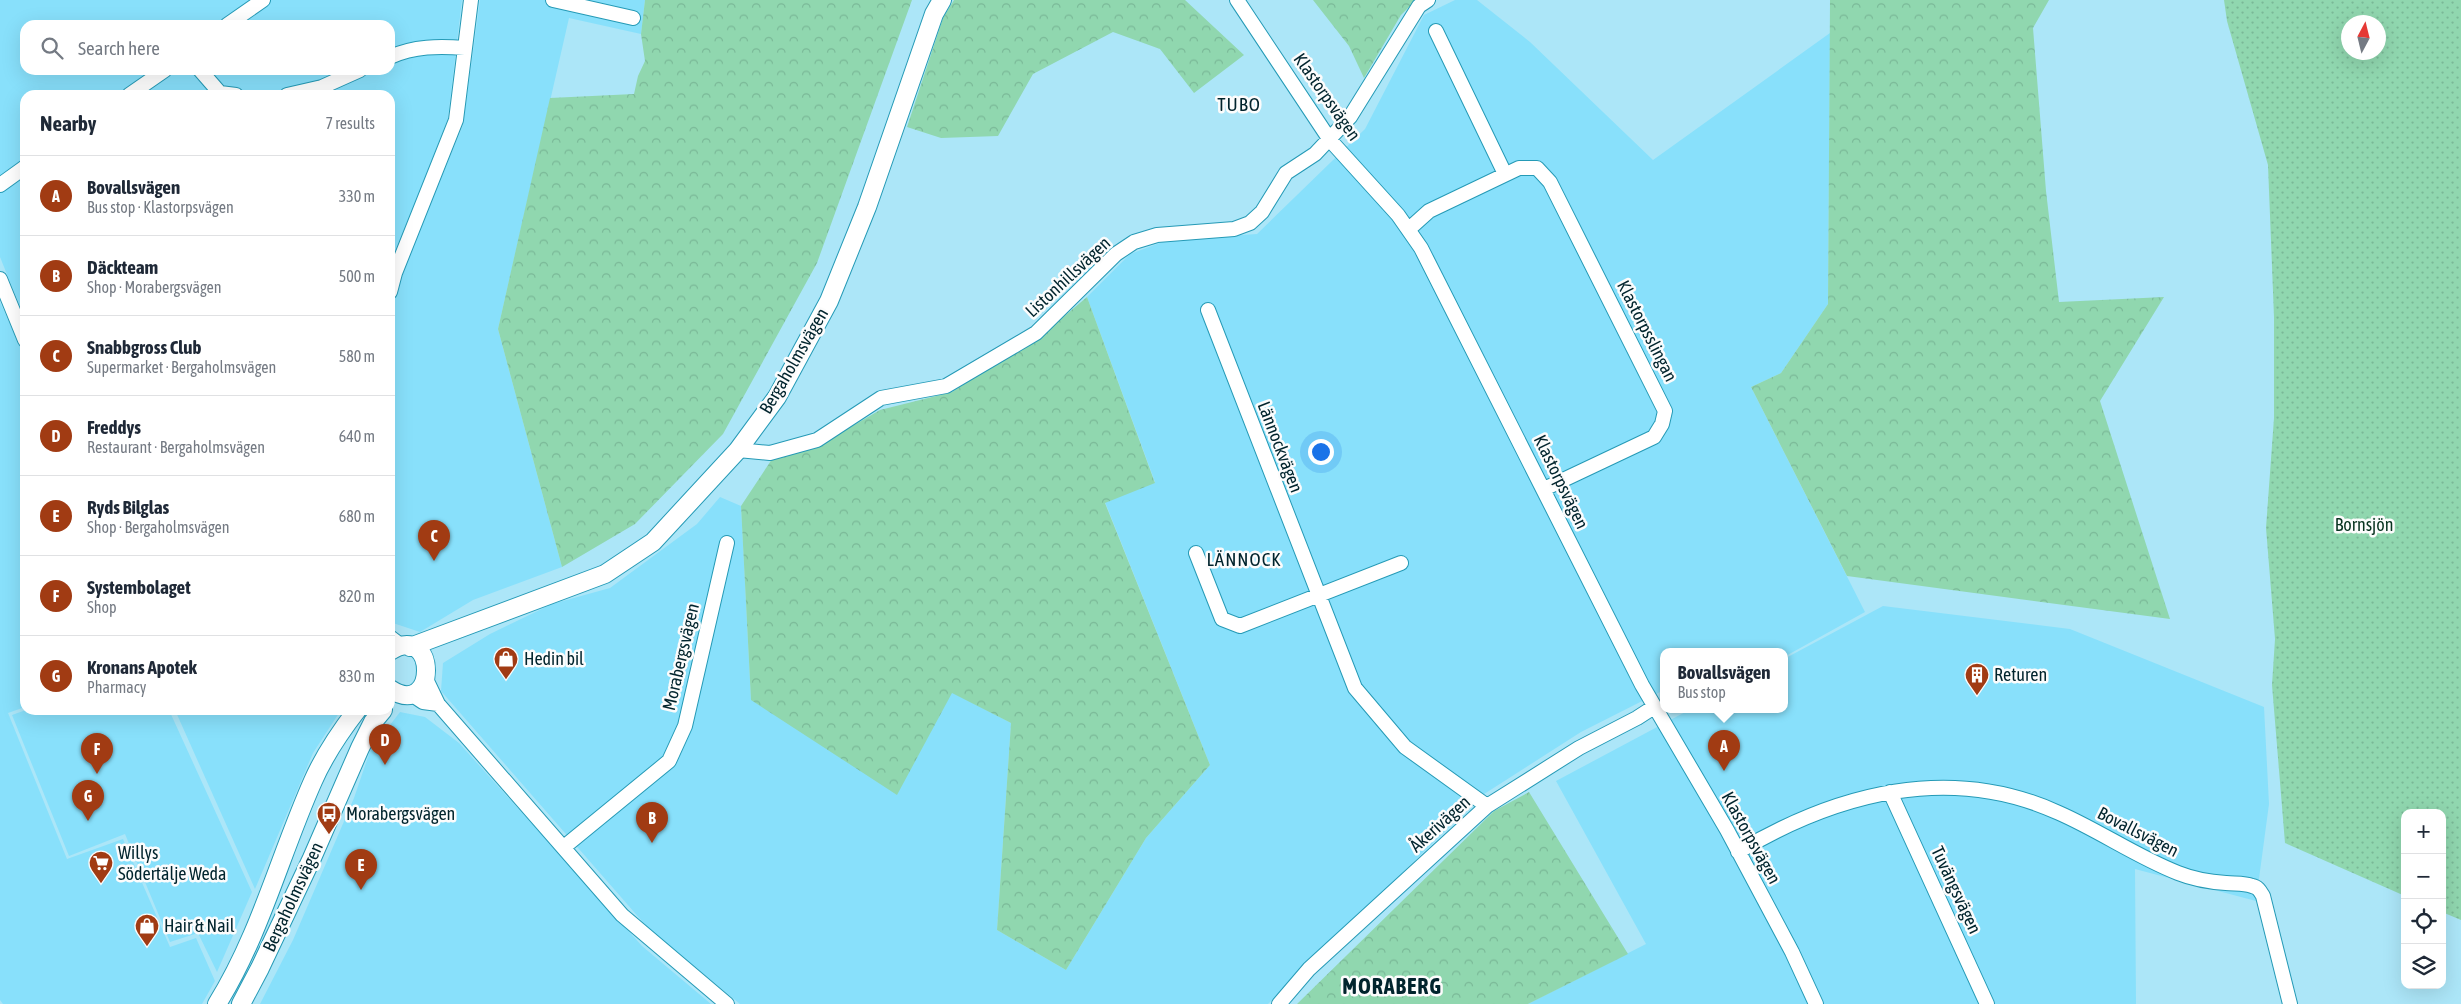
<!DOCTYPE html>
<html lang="en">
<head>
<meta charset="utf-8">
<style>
	:root { --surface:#fff; --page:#f6f6f7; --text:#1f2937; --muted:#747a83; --line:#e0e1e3; --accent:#a13b13 }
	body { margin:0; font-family:"Asap Condensed",sans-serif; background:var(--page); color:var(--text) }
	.controls { position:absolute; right:15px; bottom:15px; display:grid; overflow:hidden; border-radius:10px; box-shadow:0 5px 20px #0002 }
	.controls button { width:45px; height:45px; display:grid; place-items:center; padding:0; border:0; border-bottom:1px solid var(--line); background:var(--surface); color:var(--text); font:25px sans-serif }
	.compass { position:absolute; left:2341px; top:15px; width:45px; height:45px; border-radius:50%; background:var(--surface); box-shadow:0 5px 20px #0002; rotate:7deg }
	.you { position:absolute; left:1320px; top:451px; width:18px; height:18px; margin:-12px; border:4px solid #fff; border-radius:50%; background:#1a73e8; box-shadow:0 0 0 8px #1a73e833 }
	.badge { display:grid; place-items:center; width:32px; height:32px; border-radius:50%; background:var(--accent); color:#fff; font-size:16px; font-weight:700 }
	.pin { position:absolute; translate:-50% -41px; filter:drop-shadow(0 1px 2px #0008) }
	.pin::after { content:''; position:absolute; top:26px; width:18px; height:15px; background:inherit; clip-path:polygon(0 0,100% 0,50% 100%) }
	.popup { position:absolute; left:1660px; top:648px; width:128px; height:65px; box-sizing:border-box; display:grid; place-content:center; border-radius:10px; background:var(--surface); filter:drop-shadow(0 1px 4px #0005); font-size:16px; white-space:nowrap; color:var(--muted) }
	.popup b { font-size:19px; color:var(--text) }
	.popup::after { content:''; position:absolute; left:50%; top:100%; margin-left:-10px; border:10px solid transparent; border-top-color:var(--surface) }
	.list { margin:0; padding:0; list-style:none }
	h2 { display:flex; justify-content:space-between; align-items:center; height:65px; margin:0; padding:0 20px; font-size:21px }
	h2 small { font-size:16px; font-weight:400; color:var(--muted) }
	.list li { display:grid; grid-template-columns:32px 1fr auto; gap:15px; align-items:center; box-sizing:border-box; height:80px; padding:0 20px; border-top:1px solid var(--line) }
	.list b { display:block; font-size:19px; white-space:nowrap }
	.list p { margin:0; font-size:16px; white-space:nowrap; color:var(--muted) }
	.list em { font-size:16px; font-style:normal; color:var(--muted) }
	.icon { flex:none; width:28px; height:28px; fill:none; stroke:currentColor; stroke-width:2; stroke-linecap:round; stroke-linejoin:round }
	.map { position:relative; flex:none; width:2461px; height:1004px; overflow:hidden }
	.search { position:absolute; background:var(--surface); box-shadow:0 5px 20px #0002; left:20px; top:20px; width:375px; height:55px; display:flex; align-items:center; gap:12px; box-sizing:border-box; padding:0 18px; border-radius:15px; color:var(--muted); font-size:19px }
	.panel { position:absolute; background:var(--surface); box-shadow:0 5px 20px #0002; left:20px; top:90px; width:375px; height:625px; border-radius:15px }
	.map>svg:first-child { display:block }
</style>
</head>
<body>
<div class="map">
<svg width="2461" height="1004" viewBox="0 0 2461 1004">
	<defs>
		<pattern id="forest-crowns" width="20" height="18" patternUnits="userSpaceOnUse" patternTransform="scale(1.25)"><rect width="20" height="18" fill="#90d7af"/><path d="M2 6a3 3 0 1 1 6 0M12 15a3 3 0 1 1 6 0" fill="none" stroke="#7ab897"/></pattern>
		<pattern id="park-dots" width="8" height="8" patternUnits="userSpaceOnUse" patternTransform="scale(1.25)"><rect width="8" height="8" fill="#90d7af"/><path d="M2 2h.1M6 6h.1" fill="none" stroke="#7ab897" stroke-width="1.8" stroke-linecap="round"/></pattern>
	</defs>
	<rect width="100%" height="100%" fill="#ace6f8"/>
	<path fill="#88e0fb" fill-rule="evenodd" d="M0,0H462L448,118L390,269V95H25V319L0,257ZM25,25H390V70H25Z
		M480,0H645L641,34L569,18L498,329L562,567L473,600L420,632L390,622V318L397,289L418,234L463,125Z
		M1455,0H1477L1530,42L1653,160L1830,33L1828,304L1781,373L1751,387L1865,612L1784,657V652H1664V690L1581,732L1481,796L1268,1004H740L648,928L441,691L443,663L490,634L552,604L610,588L697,524L720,497L741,506L751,700L952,692L1011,723L997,930L1066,970L1146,838L1210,765L1105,502L1155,482L1087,297L1130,254L1168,240L1257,234L1365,129L1424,15Z
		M0,302L25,357V707L8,713L67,859L123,839L170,947L196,938L215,981L202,1004H3L0,1000Z
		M1883,606L2070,629L2264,707L2269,804L2256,901L2135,869L2136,1004H1528L1646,944L1556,781L1689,710H1784V659Z
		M26,710H169L252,892L217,972L198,933L170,942L125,834L69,856L12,715Z
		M175,710H341L313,753L255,889Z
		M400,712L425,717L459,743L642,946L711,1004H260L293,940L354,798L370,751Z"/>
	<path fill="url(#forest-crowns)" d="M645,0H912L817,263L723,434L635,524L562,567L498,329L550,98L634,94L638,76L645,61L641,34Z
		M954,0H1185L1244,55L1194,93L1160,49L1113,32L1033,74L998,136L941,138L907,127L943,18Z
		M1313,0H1416L1401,15L1364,78L1349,46Z
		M1830,0H2049L2033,28L2046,191L2059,302L2164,297L2100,401L2170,619L1847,576L1751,387L1781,373L1828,304Z
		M1087,297L1155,483L1105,503L1210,765L1146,838L1066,970L997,930L1011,723L952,693L897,795L751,700L741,506L772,459L823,443L880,410L952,392L1043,334Z
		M1529,792L1628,954L1528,1004H1297L1494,811Z"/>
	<path fill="url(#park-dots)" fill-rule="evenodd" d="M2224,0H2461V920L2442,912V813H2405V896L2285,843L2272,685L2275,639L2266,528L2274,418V317L2268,165L2227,21ZM2348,22H2378V52H2348Z"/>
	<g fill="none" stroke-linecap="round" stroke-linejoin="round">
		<defs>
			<path id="minor" d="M553,0L633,18
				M1237,0L1330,140L1398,215L1421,248L1642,685L1727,830L1792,952L1816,1004
				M227,25L263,0
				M1436,31L1505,174
				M390,57C414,46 439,46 465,48
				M200,70L220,93L236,95
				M129,95L165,70
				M287,95L322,87L360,70
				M0,185L25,167
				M1409,229L1429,211L1519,168H1537L1550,182L1665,411L1662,424L1654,437L1544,489
				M0,279L25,340
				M390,292L395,273L456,120L471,0
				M1208,310L1355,688L1405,747L1487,806
				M738,450L770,453L817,440L881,398L946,386L1036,333L1116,254L1134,242L1157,235L1234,229L1250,223L1262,212L1286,173L1315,154L1350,117L1419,6L1428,0
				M1196,553L1222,619L1240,626L1401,563
				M390,637L403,647
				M426,679L438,704L622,915L727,1004
				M411,694L423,702L438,704
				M1890,792L1987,1004
				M564,847L669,761L685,726L727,543
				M1738,852C1837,793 1950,763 2059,813C2100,831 2137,857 2178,873C2193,879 2210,882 2226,883C2234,884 2244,883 2252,886C2258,887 2260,891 2263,896L2290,1004
				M1279,1004L1309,969L1487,806L1579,748L1637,718L1654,707"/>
			<path id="major" d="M410,647L605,574L653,542L738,450L777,397L829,301L867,207L934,14L942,0
				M390,651C438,621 438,720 390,689
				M217,1004C260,935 280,855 313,781C324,756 340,732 357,710
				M241,1004L260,968L312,858L360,748L373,722L383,710"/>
		</defs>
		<use href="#minor" stroke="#259ab6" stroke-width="16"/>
		<use href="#major" stroke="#259ab6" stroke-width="20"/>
		<use href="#minor" stroke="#fff" stroke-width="14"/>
		<use href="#major" stroke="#fff" stroke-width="18"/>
	</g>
	<defs>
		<symbol id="shop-pin" viewBox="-11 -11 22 30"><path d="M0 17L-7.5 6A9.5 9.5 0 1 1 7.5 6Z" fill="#a13b13" stroke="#fcfcfc"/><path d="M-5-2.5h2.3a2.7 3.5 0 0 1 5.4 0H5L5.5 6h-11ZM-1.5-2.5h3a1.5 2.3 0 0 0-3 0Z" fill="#fff"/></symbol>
		<symbol id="building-pin" viewBox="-11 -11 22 30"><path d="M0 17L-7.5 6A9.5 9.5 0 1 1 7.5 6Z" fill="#a13b13" stroke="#fcfcfc"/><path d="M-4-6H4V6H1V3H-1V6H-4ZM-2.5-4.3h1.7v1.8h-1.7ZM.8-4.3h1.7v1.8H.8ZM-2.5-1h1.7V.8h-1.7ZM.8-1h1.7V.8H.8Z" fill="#fff"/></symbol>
		<symbol id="bus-pin" viewBox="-11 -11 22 30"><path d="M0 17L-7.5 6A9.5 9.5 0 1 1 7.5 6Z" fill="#a13b13" stroke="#fcfcfc"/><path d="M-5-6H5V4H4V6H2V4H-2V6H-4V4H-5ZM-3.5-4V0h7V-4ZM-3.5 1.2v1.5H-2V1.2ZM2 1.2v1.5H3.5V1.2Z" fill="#fff"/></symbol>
		<symbol id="supermarket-pin" viewBox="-11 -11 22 30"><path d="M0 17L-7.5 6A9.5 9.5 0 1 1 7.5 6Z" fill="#a13b13" stroke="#fcfcfc"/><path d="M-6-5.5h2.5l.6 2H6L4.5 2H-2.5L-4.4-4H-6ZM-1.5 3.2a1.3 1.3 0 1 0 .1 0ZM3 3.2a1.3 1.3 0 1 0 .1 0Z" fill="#fff"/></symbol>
	</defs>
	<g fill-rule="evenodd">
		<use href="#shop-pin" x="492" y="645" width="28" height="38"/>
		<use href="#building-pin" x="1963" y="661" width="28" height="38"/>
		<use href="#bus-pin" x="315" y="800" width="28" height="38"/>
		<use href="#supermarket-pin" x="87" y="849" width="28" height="38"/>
		<use href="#shop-pin" x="133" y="912" width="28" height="38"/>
	</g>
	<g text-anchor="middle" stroke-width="5" stroke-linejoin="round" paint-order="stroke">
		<g font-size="18" fill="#01242d" stroke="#fcfcfc">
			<text transform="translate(1327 97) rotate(55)" y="6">Klastorpsvägen</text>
			<text transform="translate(1068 277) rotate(-43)" y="6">Listonhillsvägen</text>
			<text transform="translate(1647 331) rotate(63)" y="6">Klastorpsslingan</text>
			<text transform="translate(794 361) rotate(-60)" y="6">Bergaholmsvägen</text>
			<text transform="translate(1280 447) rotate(69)" y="6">Lännockvägen</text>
			<text transform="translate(1561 482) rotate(64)" y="6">Klastorpsvägen</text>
			<text transform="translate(681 657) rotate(-77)" y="6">Morabergsvägen</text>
			<text transform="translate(1440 824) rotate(-42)" y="6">Åkerivägen</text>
			<text transform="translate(2138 832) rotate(27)" y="6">Bovallsvägen</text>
			<text transform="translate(1751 838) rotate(61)" y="6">Klastorpsvägen</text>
			<text transform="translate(1956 890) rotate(65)" y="6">Tuvängsvägen</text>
			<text transform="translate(293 897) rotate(-65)" y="6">Bergaholmsvägen</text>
		</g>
		<g font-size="18" fill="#083420" stroke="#fcfcfc">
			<text x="2364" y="531">Bornsjön</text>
		</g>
		<g font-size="18" fill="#01242d" stroke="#fcfcfc" text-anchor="start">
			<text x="524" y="665">Hedin bil</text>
			<text x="1994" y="681">Returen</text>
			<text x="346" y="820">Morabergsvägen</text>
			<text x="118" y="859">Willys<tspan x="118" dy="21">Södertälje Weda</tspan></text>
			<text x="164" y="932">Hair &amp; Nail</text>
		</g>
		<g font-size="19" letter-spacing="1" fill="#01242d" stroke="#fcfcfc">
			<text x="1239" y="111">TUBO</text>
			<text x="1244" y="566">LÄNNOCK</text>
		</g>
		<g font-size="22" font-weight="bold" letter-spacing="1" fill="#01242d" stroke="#fcfcfc">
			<text x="1392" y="994">MORABERG</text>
		</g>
	</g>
</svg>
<div class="controls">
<button>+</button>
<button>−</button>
<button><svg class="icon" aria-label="locate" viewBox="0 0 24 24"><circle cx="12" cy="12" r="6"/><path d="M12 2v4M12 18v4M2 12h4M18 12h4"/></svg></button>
<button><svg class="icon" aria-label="layers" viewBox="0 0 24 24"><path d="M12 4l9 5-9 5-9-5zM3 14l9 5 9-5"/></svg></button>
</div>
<svg class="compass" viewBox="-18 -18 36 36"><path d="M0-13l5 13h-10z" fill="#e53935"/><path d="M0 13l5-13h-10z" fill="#747a83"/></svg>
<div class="you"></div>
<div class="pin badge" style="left:1724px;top:771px">A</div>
<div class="popup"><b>Bovallsvägen</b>Bus stop</div>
<div class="pin badge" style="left:652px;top:843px">B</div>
<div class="pin badge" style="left:434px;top:561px">C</div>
<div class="pin badge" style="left:385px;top:765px">D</div>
<div class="pin badge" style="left:361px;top:890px">E</div>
<div class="pin badge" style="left:97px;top:774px">F</div>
<div class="pin badge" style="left:88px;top:821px">G</div>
<div class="search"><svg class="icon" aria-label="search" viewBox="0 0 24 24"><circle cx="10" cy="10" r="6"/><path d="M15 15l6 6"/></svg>Search here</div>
<section class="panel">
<h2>Nearby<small>7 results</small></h2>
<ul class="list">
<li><span class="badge">A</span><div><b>Bovallsvägen</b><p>Bus stop · Klastorpsvägen</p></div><em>330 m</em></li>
<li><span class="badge">B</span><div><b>Däckteam</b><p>Shop · Morabergsvägen</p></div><em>500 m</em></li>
<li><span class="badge">C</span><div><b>Snabbgross Club</b><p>Supermarket · Bergaholmsvägen</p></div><em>580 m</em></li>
<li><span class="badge">D</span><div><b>Freddys</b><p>Restaurant · Bergaholmsvägen</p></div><em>640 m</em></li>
<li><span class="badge">E</span><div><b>Ryds Bilglas</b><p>Shop · Bergaholmsvägen</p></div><em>680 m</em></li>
<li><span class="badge">F</span><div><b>Systembolaget</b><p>Shop</p></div><em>820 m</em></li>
<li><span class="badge">G</span><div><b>Kronans Apotek</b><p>Pharmacy</p></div><em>830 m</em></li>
</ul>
</section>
</div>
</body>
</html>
